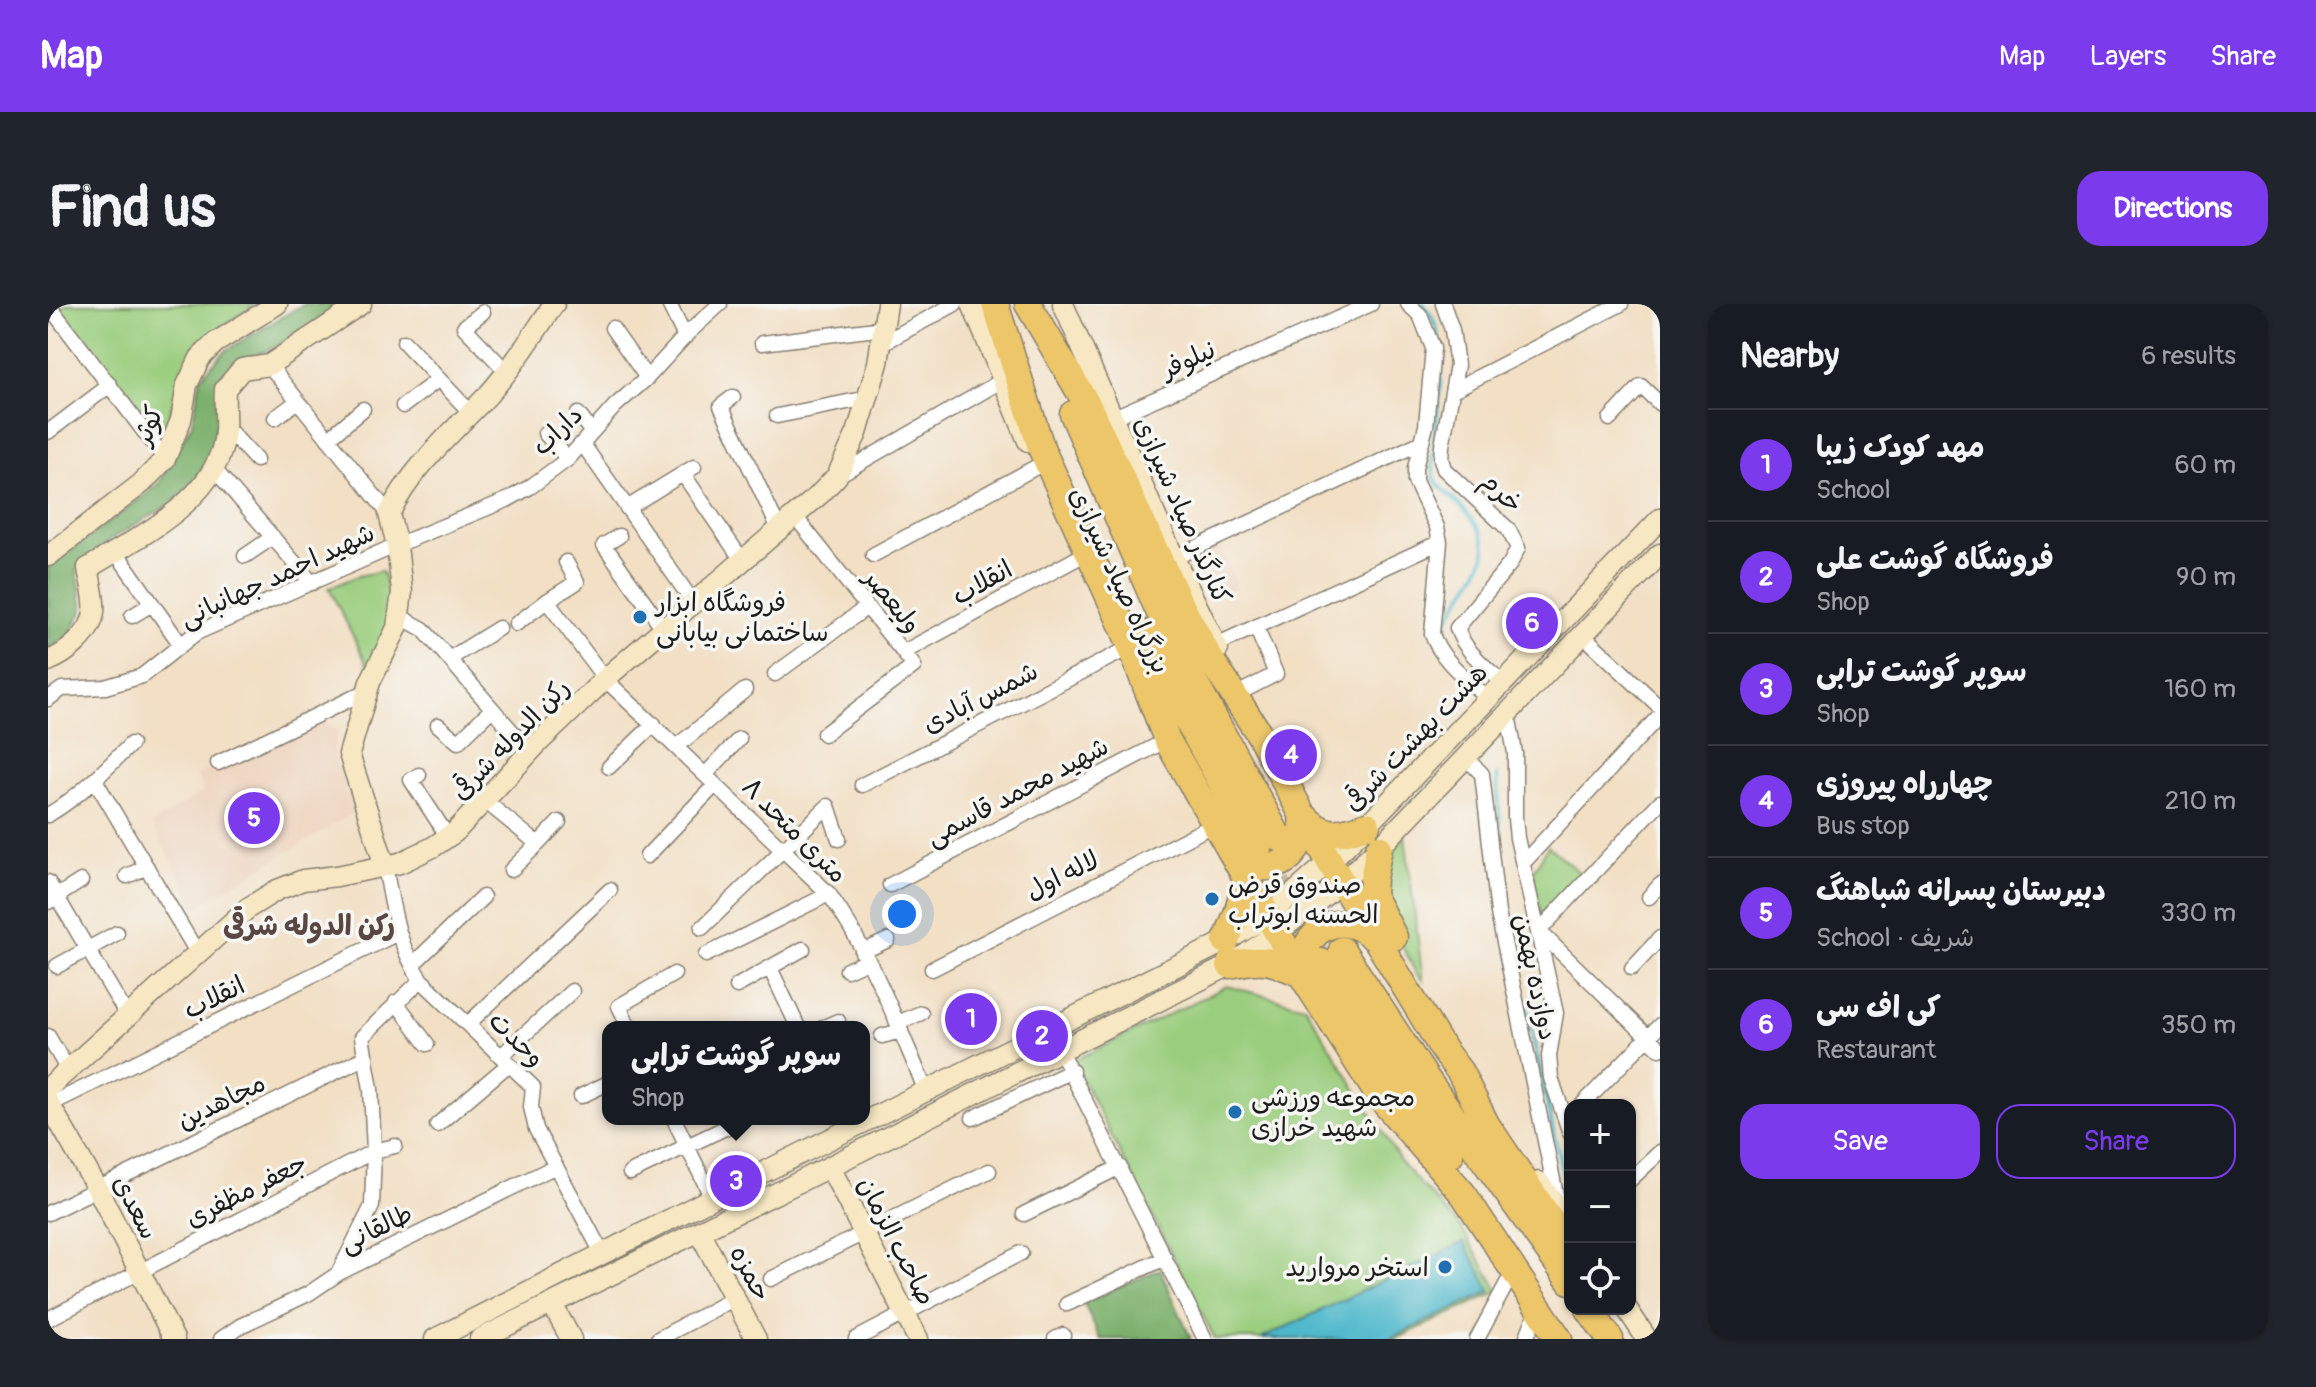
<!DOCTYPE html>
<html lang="en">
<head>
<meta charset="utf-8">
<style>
	:root { --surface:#171b24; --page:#20242c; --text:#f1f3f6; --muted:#9ea1a6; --line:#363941; --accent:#7c3aed }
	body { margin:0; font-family:Pangolin,"Playpen Sans Arabic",sans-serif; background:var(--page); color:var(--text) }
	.controls { position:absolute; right:24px; bottom:24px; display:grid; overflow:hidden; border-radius:16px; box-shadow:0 2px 6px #0004 }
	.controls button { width:72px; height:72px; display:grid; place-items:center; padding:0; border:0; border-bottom:2px solid var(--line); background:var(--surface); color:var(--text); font:40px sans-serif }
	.you { position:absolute; left:854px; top:610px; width:28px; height:28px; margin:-20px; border:6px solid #fff; border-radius:50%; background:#1a73e8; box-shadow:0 0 0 12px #1a73e833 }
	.badge { display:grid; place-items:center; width:52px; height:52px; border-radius:50%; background:var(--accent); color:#fff; font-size:26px; font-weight:700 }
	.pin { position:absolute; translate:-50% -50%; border:4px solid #fff; box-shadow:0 2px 8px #0006 }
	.popup { position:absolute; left:554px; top:717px; width:268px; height:104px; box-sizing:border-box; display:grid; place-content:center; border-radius:16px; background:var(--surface); filter:drop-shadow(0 2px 6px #0005); font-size:26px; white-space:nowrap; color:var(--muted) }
	.popup b { font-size:30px; color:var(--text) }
	.popup::after { content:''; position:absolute; left:50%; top:100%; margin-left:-16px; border:16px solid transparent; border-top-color:var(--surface) }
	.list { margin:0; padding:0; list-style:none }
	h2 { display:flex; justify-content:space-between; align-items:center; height:104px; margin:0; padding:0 32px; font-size:34px }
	h2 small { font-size:26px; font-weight:400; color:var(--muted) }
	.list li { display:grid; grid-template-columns:52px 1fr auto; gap:24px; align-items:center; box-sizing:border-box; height:112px; padding:0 32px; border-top:2px solid var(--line) }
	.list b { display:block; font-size:30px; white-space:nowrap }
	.list p { margin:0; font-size:26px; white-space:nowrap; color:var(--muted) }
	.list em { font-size:26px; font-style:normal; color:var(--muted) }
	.actions { display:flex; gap:16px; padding:24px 32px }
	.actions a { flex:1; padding:18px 0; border:2px solid var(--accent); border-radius:24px; text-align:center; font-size:28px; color:var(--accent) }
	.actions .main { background:var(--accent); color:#fff }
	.icon { flex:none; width:44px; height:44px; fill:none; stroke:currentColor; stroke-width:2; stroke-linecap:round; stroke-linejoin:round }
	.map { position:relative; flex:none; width:1612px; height:1035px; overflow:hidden; border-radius:24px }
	header { display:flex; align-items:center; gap:48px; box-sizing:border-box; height:112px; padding:0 40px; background:var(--accent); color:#fff }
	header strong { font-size:38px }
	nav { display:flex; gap:44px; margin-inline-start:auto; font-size:28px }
	.intro { display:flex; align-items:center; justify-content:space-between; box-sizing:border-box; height:192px; padding:0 48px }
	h1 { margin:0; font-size:56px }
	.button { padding:20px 36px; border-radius:24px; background:var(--accent); color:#fff; font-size:28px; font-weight:700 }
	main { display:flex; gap:48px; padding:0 48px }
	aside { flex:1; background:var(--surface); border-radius:24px; box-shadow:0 2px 6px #0004 }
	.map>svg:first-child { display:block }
</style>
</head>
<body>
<header>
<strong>Map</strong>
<nav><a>Map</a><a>Layers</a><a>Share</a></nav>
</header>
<div class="intro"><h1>Find us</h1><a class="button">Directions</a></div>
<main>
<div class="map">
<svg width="1612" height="1035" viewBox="0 0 1612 1035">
	<rect width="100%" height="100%" fill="#f6f6f2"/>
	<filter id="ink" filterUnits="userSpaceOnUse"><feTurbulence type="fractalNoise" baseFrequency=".0125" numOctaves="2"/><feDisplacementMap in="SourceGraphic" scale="16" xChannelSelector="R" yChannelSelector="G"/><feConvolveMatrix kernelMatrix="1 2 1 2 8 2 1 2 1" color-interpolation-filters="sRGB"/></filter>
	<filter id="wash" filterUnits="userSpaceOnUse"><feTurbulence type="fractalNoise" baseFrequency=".006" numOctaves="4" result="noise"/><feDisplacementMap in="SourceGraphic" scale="32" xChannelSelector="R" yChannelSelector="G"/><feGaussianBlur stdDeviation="1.8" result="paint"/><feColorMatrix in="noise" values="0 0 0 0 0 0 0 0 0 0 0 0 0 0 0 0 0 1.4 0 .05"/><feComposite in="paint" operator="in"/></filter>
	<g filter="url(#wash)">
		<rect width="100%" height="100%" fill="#f2dfc4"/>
		<path fill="#edd1ba" d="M1172,243L1189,282L1165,293L1148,254Z
			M279,418L289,426L286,453L309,507L148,603L104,520L156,487L148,471Z
			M923,692L942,729L923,739L903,702Z"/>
		<path fill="#9acd7d" stroke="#5b744c" stroke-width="2" d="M19,0H207L147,42L109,142L10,6Z
			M334,267L347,309L321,364L281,284L310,272Z
			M1357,531L1375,677L1369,671L1329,592L1335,559Z
			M1500,542L1532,569L1493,611L1485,568Z
			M1179,682L1257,702L1354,860L1413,924L1451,987L1348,1035H1167L1025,757Z"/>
		<path fill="#7bb06c" stroke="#4c6644" stroke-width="2" d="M256,0H297C264,23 229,45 191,57L168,125L162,154L146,177L124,199L63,235L29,265L35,306L20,333L0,345V264L110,181L144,120L153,73L177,47Z
			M1112,965L1143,1035H1052L1036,999Z"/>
		<path fill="#4eb8cb" stroke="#356a74" stroke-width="2" d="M1416,938L1443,987L1341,1035H1213Z"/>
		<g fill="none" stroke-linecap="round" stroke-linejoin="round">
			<path stroke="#4eb8cb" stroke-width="4" d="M1375,0C1407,35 1387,102 1386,144C1385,154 1384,166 1387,175C1389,180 1395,185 1399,189C1414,203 1435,222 1437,244C1439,260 1409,298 1400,314C1392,342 1414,359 1432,377
				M1449,471L1454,556L1472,673L1515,872"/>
		</g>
	</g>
	<g filter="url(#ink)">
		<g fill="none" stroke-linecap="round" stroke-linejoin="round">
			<path stroke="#c7b8a2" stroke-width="26" stroke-dasharray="26 13" stroke-linecap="butt" d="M1210,545L1272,657"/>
			<defs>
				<path id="street" d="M621,0L637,33
					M1360,0L1372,11L1385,44L1378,122L1367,164V177L1389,223L1392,238L1384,330C1393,357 1420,376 1441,395
					M1395,0L1404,26L1409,61L1394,142L1393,155L1396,165L1460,225L1470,244L1462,260L1409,324C1416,347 1438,363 1455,379
					M2,3L117,155
					M435,8L416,23L459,68
					M564,24L599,74
					M356,38L422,108
					M714,39L836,24
					M833,40L907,0
					M221,61L341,210
					M1405,86L1573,0
					M685,93L673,102L731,225
					M355,102L391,75
					M530,110L543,127
					M729,112L820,94
					M227,114L250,97
					M1064,114L1323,0
					M1562,115L1593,82L1612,100
					M177,122L208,156
					M0,128L62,81
					M497,129L520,155
					M280,135L315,105
					M534,139L645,298
					M167,166L264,279
					M635,170L694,256
					M789,172L955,76
					M579,204L646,163
					M746,211L866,362L776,430
					M571,232L556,241L615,324
					M67,247L133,341
					M825,251L990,162
					M197,252L225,233
					M1126,254L1374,138
					M499,297L557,375L781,590C823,650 849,719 878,787
					M84,312L104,300
					M351,312L375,325L482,448
					M468,320L499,297L529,278L518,258
					M1536,332L1612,403
					M1168,341L1392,238
					M856,348L1035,251
					M401,355L451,324
					M727,370L819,303
					M1191,389L1228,370L1208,323
					M0,395L14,385L57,383L94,372L148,329L349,241L459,196L482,183L520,155L567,102L599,74L641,28L672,0
					M1460,410L1467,449V514L1469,534L1508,709L1501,752L1503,774L1522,829
					M390,421L410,438L444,405
					M628,443L697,386
					M1418,454L1434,470L1450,609L1510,900
					M170,459L319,387
					M561,463L606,420
					M371,471L363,476L400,533
					M657,471L691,435
					M47,476L150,650
					M814,481L1073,348
					M437,497L490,540L463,566
					M1612,498L1491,627L1612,745
					M0,511C32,492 57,466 83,440
					M490,540L511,518
					M599,552L667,481
					M1476,558L1612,411
					M337,562C345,604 349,640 373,676L485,783L483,803L488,825L555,951
					M79,572L99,563
					M0,578L80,713
					M842,581L1119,436
					M1601,593L1612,581
					M0,598L33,577
					M654,624L780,502L791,535
					M814,648L840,636
					M658,651L781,590
					M364,661L435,593
					M9,662L69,629
					M722,664L750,723
					M1584,664L1612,634
					M884,665L1167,520
					M799,666L819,657
					M689,682L755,645
					M348,698L379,740
					M850,719L873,709
					M420,720L562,586
					M581,723L571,702L626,670
					M776,723L790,717
					M0,732L20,766
					M834,732L853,727
					M1012,747L1157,1035
					M453,752L524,687
					M533,792L560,779
					M3,800L350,629
					M1534,801L1612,721
					M925,814L1024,767
					M626,815L664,894
					M389,821L461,760
					M582,869L696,815
					M1582,876L1612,848
					M0,909L318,753
					M976,910L1072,863
					M291,968L324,902L326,847L323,785L314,733L373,676
					M723,975L941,867
					M1019,1000L1117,954
					M0,1015L326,847L347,842
					M173,1035L192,1022L260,990L291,969L508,862
					M610,1035L687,994
					M808,1035L973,949
					M1007,1035L1015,1031
					M1429,1035L1459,979
					M1478,1035L1485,1017"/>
				<path id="secondary" d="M924,0L980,137
					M1015,0L1126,254L1170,345
					M0,252L94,179L117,155L133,116L139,81L152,54L167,39L229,0
					M0,357C19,350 44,329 46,308C48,297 42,276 40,264C90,233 172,195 177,128C178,114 176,99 177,85L194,65L221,61L313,0
					M337,562L301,450L322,378L349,324L354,288L349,241L341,210C364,163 404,129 440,91C465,63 485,31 506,0
					M0,784L200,604L229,586L255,576L289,572L352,559L385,543L407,528L491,438L557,375L771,191L789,172L809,129L830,59L839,0
					M0,798L49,884L126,1035
					M782,863L870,1035
					M1491,878L1522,920
					M651,927L708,1035
					M504,1000L523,1035
					M1579,1005L1599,1035
					M387,1035L664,894L1178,637L1220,612L1282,557L1319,521L1612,215
					M432,1035L741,883L1182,661C1236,626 1284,588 1331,544L1612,250"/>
				<path id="highway" d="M947,0L994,146L1076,325L1119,436L1253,670L1331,792L1416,891L1511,1035
					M980,0L1040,102L1130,296L1161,353L1212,431L1254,510L1294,579L1396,747L1412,768L1438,820L1522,945
					M1025,110L1124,337L1231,534
					M1093,329L1103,350L1210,545
					M1256,512C1278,535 1291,530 1319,521
					M1331,544L1325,575L1324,591L1346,633
					M1188,556C1227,576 1259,553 1254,510
					M1178,637L1190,607L1198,574
					M1294,646L1377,773L1522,977
					M1273,658L1357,789L1402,851
					M1182,661C1216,653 1222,656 1253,670C1251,627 1293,602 1326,634
					M1541,1005L1562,1035"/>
			</defs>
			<use href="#street" stroke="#877e70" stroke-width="17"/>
			<use href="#secondary" stroke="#877e70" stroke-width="23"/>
			<use href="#highway" stroke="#877e70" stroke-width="29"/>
			<use href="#street" stroke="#fff" stroke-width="14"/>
			<use href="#secondary" stroke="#f7e8c3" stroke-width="20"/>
			<use href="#highway" stroke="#ecc669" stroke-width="26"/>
		</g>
	</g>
	<g fill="#1f6fb2" stroke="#f6f6f2" stroke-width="3">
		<circle cx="592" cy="313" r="8"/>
		<circle cx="1164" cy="595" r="8"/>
		<circle cx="1187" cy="808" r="8"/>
		<circle cx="1397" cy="963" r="8"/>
	</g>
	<g text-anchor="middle" stroke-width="7" stroke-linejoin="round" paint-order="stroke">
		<g font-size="26" fill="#1c1c1c" stroke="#f6f6f2">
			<text transform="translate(1140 55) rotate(-24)" y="9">نیلوفر</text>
			<text transform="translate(100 121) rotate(-68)" y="9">کوثر</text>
			<text transform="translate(509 126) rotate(-44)" y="9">داراب</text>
			<text transform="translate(1454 188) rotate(44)" y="9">خرم</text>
			<text transform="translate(1135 206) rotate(66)" y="9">کنارگذر صیاد شیرازی</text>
			<text transform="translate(229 271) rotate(-25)" y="9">شهید احمد جهانبانی</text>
			<text transform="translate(1072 276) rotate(65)" y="9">بزرگراه صیاد شیرازی</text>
			<text transform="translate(934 278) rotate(-29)" y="9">انقلاب</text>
			<text transform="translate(845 297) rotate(51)" y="9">ولیعصر</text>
			<text transform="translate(932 393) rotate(-27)" y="9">شمس آبادی</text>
			<text transform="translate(1367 433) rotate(-46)" y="9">هشت بهشت شرقی</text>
			<text transform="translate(462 435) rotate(-46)" y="9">رکن الدوله شرقی</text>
			<text transform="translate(969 487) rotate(-28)" y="9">شهید محمد قاسمی</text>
			<text transform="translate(747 526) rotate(45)" y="9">۸ متری متحد</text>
			<text transform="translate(1014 571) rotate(-27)" y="9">لاله اول</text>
			<text transform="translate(1488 673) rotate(78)" y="9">دوازده بهمن</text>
			<text transform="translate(166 693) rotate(-26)" y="9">انقلاب</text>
			<text transform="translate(469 735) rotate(45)" y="9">وحدت</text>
			<text transform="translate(173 797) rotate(-26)" y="9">مجاهدین</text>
			<text transform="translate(198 886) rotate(-27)" y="9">جعفر مظفری</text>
			<text transform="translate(88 903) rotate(63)" y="9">سعدی</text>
			<text transform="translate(328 924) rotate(-26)" y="9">طالقانی</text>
			<text transform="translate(849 937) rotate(63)" y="9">صاحب الزمان</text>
			<text transform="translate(703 969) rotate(62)" y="9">حمزه</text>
		</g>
		<g font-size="26" fill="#1c1c1c" stroke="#f6f6f2" text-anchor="start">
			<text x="608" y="307">فروشگاه ابزار<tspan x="608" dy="30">ساختمانی بیابانی</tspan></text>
			<text x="1180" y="589">صندوق قرض<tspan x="1180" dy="30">الحسنه ابوتراب</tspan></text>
			<text x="1203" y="802">مجموعه ورزشی<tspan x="1203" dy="30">شهید خرازی</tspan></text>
			<text x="1381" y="972" text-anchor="end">استخر مروارید</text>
		</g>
		<g font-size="28" font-weight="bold" fill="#5a4743" stroke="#f6f6f2">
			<text x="261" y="631">رکن الدوله شرقی</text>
		</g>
	</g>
</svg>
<div class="controls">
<button>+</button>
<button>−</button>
<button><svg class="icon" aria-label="locate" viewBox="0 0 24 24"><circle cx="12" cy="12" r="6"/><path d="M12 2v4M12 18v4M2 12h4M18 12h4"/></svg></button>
</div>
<div class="you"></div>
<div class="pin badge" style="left:923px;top:715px">1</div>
<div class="pin badge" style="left:994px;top:732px">2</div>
<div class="pin badge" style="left:688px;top:877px">3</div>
<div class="popup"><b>سوپر گوشت ترابی</b>Shop</div>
<div class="pin badge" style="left:1243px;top:451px">4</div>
<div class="pin badge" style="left:206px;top:514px">5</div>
<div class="pin badge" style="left:1484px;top:319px">6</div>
</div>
<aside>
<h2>Nearby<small>6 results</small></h2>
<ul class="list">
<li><span class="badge">1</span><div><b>مهد کودک زیبا</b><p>School</p></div><em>60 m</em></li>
<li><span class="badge">2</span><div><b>فروشگاه گوشت علی</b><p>Shop</p></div><em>90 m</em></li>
<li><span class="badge">3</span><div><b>سوپر گوشت ترابی</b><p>Shop</p></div><em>160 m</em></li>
<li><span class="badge">4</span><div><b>چهارراه پیروزی</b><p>Bus stop</p></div><em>210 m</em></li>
<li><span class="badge">5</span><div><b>دبیرستان پسرانه شباهنگ</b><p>School · شریف</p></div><em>330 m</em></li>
<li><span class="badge">6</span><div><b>کی اف سی</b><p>Restaurant</p></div><em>350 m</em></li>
</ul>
<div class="actions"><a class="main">Save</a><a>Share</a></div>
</aside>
</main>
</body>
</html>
